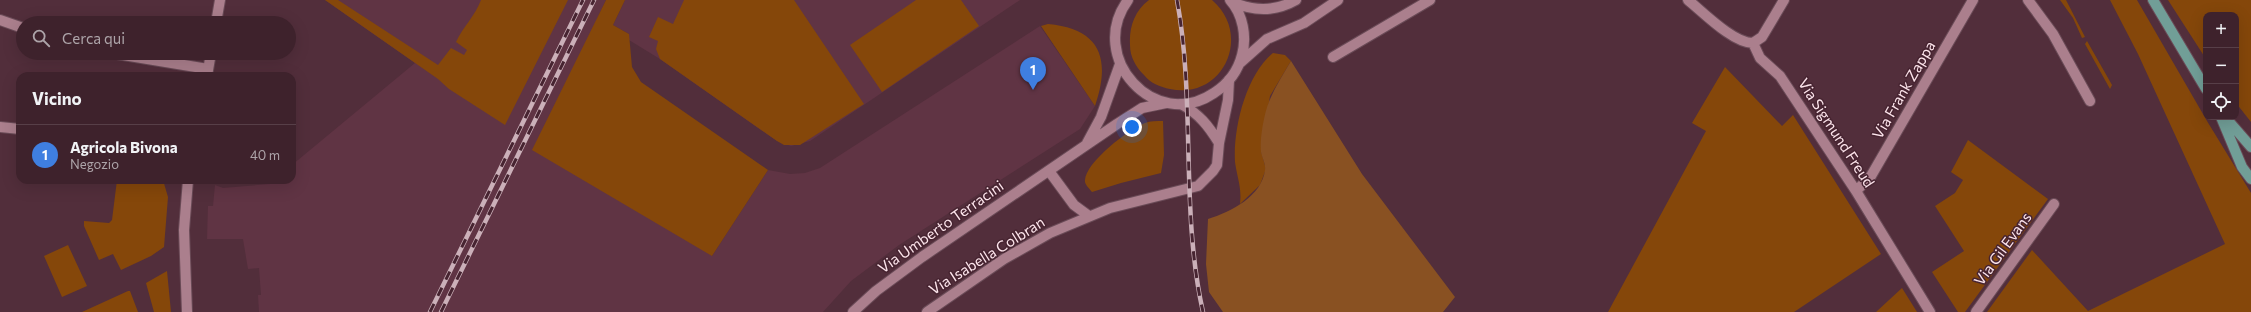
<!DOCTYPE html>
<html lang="it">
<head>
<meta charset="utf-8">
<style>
	:root { --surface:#3e222c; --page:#492f38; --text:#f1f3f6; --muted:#ada4a9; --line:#573f48; --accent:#00d5b7 }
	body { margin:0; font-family:Commissioner,sans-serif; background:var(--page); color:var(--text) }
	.controls { position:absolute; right:12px; top:12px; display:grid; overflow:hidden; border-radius:8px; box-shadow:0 4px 16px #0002 }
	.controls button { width:36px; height:36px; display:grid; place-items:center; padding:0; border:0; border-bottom:1px solid var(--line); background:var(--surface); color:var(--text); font:20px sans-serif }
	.you { position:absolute; left:1132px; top:127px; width:14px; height:14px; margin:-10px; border:3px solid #fff; border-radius:50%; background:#1a73e8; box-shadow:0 0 0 6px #1a73e833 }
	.badge { display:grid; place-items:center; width:26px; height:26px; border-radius:50%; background:var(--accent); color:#fff; font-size:13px; font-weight:700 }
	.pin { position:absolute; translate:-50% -33px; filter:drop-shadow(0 1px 2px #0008) }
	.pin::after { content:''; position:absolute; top:21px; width:14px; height:12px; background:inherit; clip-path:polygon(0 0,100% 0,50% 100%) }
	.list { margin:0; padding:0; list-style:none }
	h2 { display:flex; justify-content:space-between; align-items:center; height:52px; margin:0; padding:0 16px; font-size:17px }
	h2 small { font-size:13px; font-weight:400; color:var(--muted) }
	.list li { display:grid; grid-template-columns:26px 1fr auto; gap:12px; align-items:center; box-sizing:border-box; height:60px; padding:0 16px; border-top:1px solid var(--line) }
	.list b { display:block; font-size:15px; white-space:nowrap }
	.list p { margin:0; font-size:13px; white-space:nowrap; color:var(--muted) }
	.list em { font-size:13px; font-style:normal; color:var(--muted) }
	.icon { flex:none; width:22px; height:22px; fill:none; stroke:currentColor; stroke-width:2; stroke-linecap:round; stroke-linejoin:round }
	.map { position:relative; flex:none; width:2251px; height:312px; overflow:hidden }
	.search { position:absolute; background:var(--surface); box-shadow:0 4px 16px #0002; left:16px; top:16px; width:280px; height:44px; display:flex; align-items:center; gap:10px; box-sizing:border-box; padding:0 14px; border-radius:22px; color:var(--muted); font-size:15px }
	.panel { position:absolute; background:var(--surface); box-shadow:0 4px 16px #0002; left:16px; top:72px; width:280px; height:112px; border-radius:12px }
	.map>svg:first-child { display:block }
</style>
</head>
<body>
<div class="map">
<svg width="2251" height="312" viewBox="0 0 2251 312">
	<rect width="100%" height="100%" fill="#522e3b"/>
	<path fill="#603444" d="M325,0H606L597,19L712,256L768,170L790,174L805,173L820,168L1040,26L1095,106L1080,129L899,245L851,281L823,312H259L258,295H261L259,268L248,269L243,239H207L208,206H213L215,185L223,188L270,184L274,180H292V165L415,63Z
		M625,0H1020L810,141L791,146L777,141L660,59L629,40V34L613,25Z"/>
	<path fill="#85470a" d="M325,0H338L438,65L451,48L464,55L467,50L456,42C463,27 475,16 481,0H568L505,125L449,89L438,79Z
		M606,0H625L613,25L629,34L632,67L641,82L768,170L712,256L532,150Z
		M684,0H794L864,104L800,145H784L777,141L660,59L656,49L658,41L649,37L658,17L673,24Z
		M916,0H961L979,26L882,92L850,45Z
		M1149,0H1212C1253,35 1223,100 1170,89C1160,87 1150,83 1144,75C1136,67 1130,57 1130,45C1129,28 1134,11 1149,0Z
		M2060,0H2066L2085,37L2082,38L2073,18Z
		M2110,0H2137L2207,121L2251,193V312H1987L2032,250L2088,311L2225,244L2138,54Z
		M2168,0H2251V122L2236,103V15H2206V59Z
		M1048,24C1101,29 1111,59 1095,106L1041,26Z
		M2087,41L2112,85L2110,89L2085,44Z
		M1273,53L1285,55L1291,61L1270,96L1261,151L1266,169L1260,185L1240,204C1242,188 1237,177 1235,162C1233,128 1246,75 1273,53Z
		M1725,67L1782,126L1793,115L1881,254L1794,312H1608L1706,131L1692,123Z
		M1163,121L1164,155L1161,173L1121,183L1092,192C1090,189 1084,184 1085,180C1086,162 1129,129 1145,123C1150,121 1157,121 1163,121Z
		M1968,140L2048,199L1965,312H1958L1932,272L1964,251L1935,206L1955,193L1963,180L1951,172Z
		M117,180H163L168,197L164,247L151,256L121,270L113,254L99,260L84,226V221L109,223L112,220Z
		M68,245L87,286L62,297L44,256Z
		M167,271L171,312H154L146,283Z
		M1902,288L1917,312H1876Z
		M128,291H130L138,312H82Z"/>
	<path fill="#895122" d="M1291,61L1362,174L1455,297L1443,312H1223L1209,292L1206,264L1208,219C1231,212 1262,196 1265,170C1266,164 1262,158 1261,152C1260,142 1262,128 1264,119C1268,97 1280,80 1291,61Z"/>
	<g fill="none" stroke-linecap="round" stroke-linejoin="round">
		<defs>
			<path id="street" d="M1688,0C1703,12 1733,43 1753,43L1760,58L1780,76L1856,191L1930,312
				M2028,0L2053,34L2090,101
				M0,20L23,28
				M1753,43L1762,37L1784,0
				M111,53L208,69
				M1333,57L1430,0
				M1181,104C1199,114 1208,125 1219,143
				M0,127L20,129
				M1049,171L1074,205L1089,216
				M1856,191L1871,176L1973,0
				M927,312L1004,259L1050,233L1110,208L1198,186L1213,171L1217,165L1219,143L1228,100L1229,80
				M1976,312L2054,204"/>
			<path id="secondary" d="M1128,0C1086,57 1155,133 1214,93C1228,84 1238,71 1242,55C1247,37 1243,14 1230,0
				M1232,2C1253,11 1275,12 1296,0
				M216,23L220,0
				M1240,63L1267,39L1304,23L1338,0
				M207,76L211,53
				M1087,143L1101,117L1120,64
				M187,312L184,230L188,180
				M853,312L876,291L922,257L1117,124L1142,108L1166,103"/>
			<path id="primary" d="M2153,0L2206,89
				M2221,117L2242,167L2251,179
				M2225,117L2251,147"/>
		</defs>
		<use href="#street" stroke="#6a4b57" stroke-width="12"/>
		<use href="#secondary" stroke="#6a4b57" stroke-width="12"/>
		<use href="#primary" stroke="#6a4b57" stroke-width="12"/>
		<use href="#street" stroke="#ab7f8d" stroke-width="10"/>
		<use href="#secondary" stroke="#ab7f8d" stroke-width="10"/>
		<use href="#primary" stroke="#719e97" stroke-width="10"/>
		<defs>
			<path id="rail" d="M1177,0C1196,103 1180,210 1203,312
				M430,312L583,0
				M441,312L594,0"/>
		</defs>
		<use href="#rail" stroke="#cbb0b9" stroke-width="4.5"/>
		<use href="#rail" stroke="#472431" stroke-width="3" stroke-dasharray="9" stroke-linecap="butt"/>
	</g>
	<g text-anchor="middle" stroke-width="3" stroke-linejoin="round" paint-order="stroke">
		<g font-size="15" fill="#fde5ec" stroke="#472431">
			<text transform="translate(1904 90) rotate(-60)" y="5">Via Frank Zappa</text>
			<text transform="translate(1836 133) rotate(57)" y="5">Via Sigmund Freud</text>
			<text transform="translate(941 227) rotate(-35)" y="5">Via Umberto Terracini</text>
			<text transform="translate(2003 249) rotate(-54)" y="5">Via Gil Evans</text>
			<text transform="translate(987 256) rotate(-32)" y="5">Via Isabella Colbran</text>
		</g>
	</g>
</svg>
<div class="controls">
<button>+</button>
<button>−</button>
<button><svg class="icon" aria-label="locate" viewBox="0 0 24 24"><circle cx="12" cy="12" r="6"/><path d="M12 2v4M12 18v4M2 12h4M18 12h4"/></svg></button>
</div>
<div class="you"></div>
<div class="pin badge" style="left:1033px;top:90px;background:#3f7fe0">1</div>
<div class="search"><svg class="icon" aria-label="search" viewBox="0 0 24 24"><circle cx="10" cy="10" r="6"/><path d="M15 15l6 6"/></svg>Cerca qui</div>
<section class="panel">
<h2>Vicino<small></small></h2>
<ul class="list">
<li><span class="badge" style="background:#3f7fe0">1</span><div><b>Agricola Bivona</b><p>Negozio</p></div><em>40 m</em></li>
</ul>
</section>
</div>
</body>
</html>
